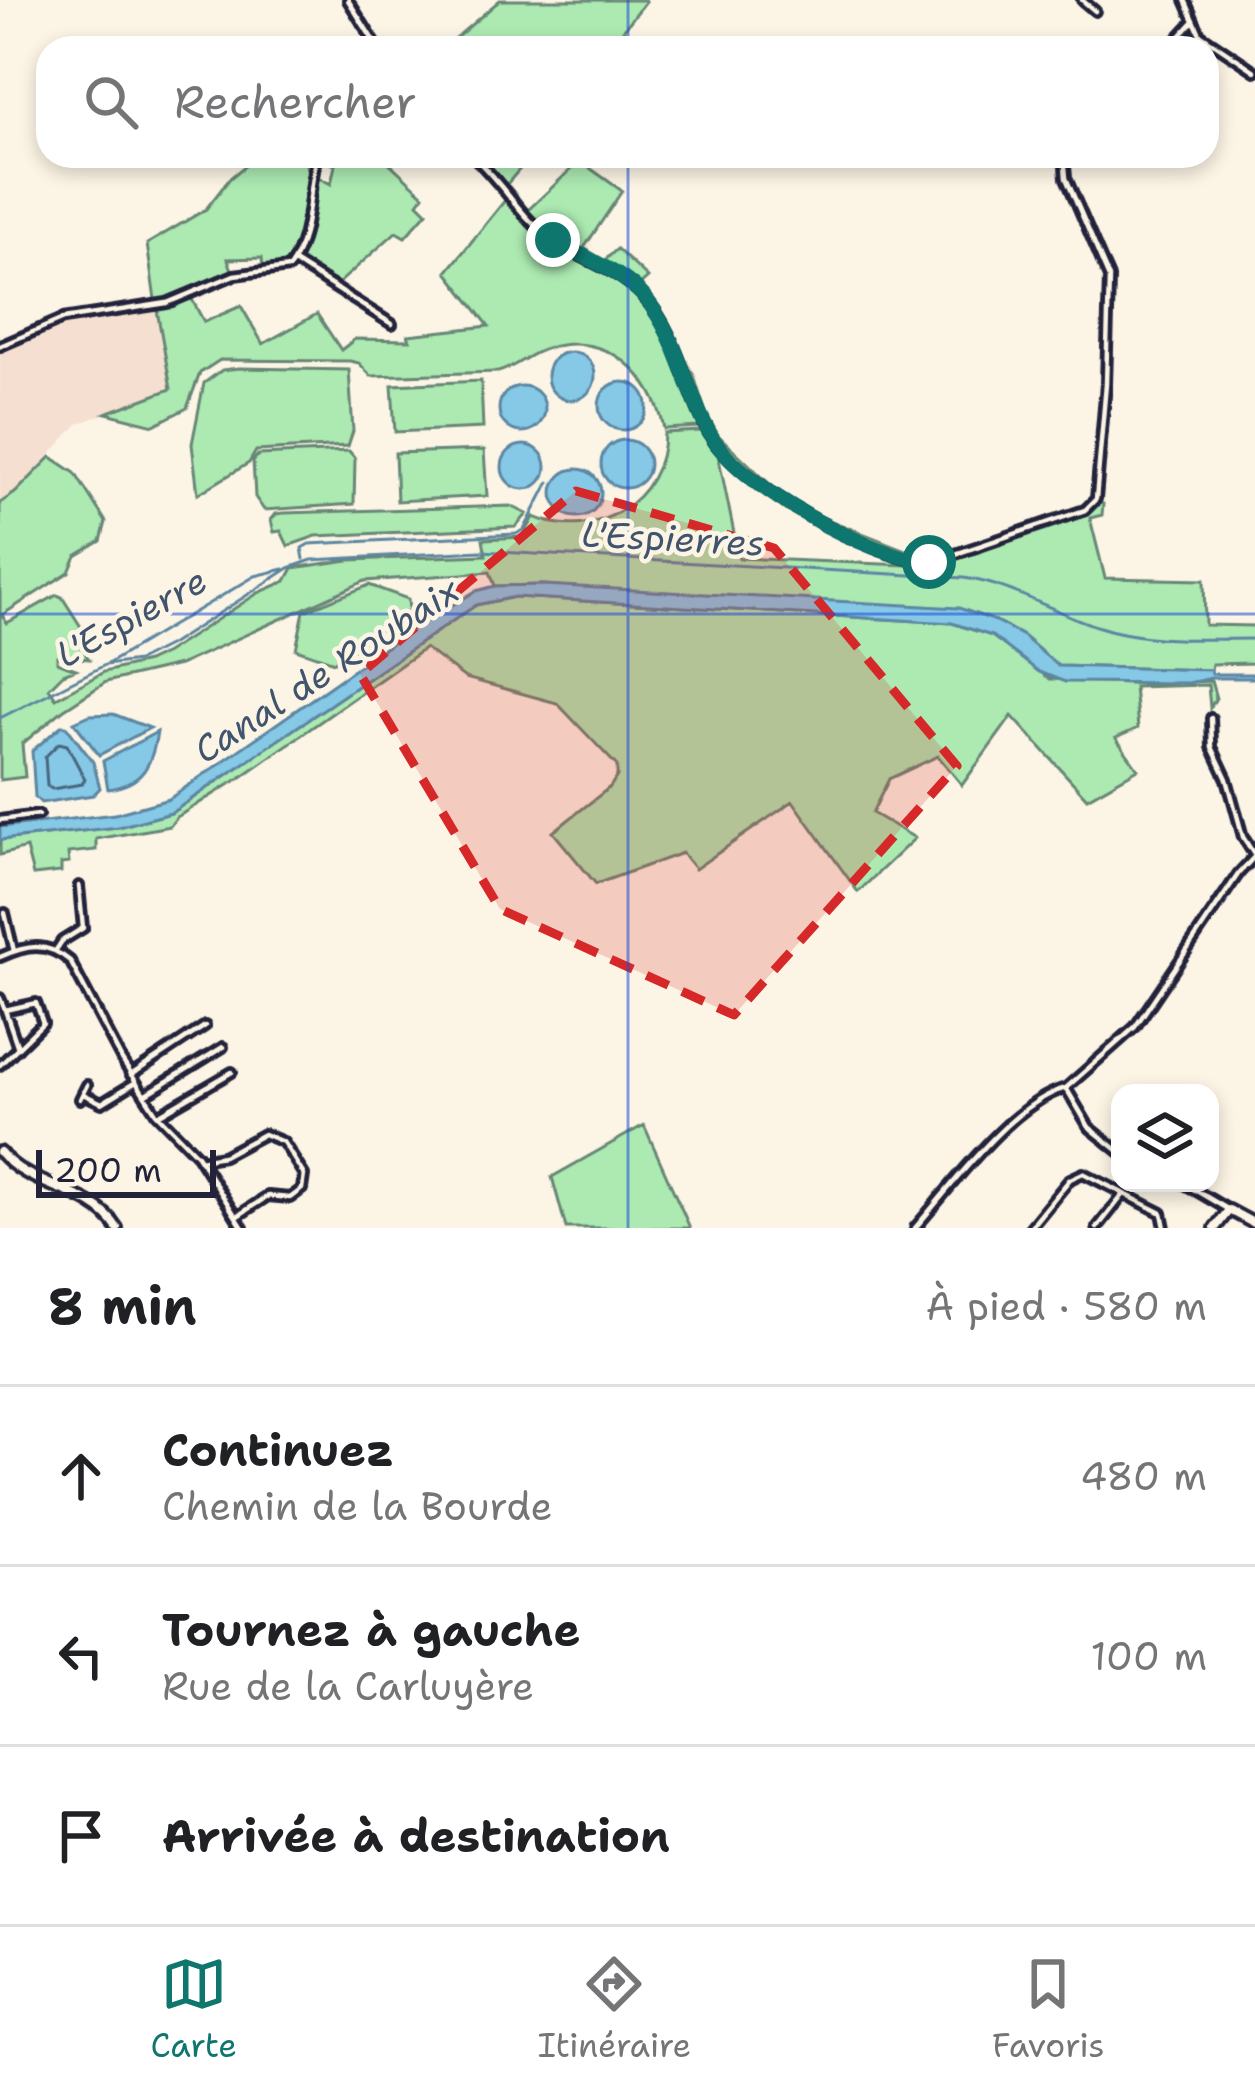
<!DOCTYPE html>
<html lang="fr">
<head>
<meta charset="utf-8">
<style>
	:root { --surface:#fff; --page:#f2f2f2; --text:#202124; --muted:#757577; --line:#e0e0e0; --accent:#0f766e }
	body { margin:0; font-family:"Shantell Sans",sans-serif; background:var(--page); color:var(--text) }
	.controls { position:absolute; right:36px; bottom:36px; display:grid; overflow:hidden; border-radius:24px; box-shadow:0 6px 18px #0003 }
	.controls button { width:108px; height:108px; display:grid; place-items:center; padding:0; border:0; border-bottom:3px solid var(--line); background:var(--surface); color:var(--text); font:60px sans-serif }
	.scale { position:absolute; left:36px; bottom:30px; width:180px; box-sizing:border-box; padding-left:12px; border:6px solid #22223b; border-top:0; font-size:33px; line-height:42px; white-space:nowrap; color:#22223b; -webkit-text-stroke:9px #fcf5e5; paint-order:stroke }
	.stop { position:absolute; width:36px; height:36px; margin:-27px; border:9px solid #0f766e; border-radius:50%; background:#fff }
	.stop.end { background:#0f766e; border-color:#fff; box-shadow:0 3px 12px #0008 }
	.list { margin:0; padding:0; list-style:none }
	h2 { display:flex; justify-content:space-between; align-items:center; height:156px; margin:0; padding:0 48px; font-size:51px }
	h2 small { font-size:39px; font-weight:400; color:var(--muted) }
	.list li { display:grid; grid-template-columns:78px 1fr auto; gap:36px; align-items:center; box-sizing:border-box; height:180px; padding:0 48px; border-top:3px solid var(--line) }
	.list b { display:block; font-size:45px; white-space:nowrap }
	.list p { margin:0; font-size:39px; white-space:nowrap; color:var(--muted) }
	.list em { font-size:39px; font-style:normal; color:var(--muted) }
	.icon { flex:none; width:66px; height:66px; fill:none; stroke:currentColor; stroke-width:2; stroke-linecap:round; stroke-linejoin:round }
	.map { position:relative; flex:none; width:1255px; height:1228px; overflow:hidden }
	.search { position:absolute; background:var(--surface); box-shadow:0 6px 18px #0003; left:36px; right:36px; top:36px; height:132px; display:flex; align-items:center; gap:30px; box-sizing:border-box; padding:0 42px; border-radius:36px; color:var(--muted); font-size:45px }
	.sheet { height:696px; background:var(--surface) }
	nav { display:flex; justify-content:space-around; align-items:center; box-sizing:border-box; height:168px; border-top:3px solid var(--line); background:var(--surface); font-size:33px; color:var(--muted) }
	nav a { display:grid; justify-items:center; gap:6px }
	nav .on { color:var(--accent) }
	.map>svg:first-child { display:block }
</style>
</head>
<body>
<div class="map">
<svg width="1255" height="1228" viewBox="0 0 1255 1228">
	<rect width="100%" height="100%" fill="#fcf5e5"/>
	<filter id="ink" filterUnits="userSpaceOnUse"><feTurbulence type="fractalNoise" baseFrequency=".00833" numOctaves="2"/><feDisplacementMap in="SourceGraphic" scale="24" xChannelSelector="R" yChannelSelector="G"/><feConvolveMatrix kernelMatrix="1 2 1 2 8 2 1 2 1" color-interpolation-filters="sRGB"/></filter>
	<g filter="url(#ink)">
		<path fill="#f5dfd0" d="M157,309L171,389L78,424L15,493L0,503V351L64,323Z"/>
		<path fill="#aceab2" stroke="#678676" stroke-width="3" fill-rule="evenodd" d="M500,0H645L646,1L609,48H444Z
			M257,156H303L309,173L331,184L335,165L323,160V156H388L386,160L424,195L418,203L427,212L405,237L396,232L339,283L292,259L279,267L263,269L262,258L228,259L232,270L187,290L204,322L241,306L263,344L317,314L341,350L355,339L410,340L408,335L489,326L447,272L506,199L472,160L476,156H531L507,184L528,210L580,161L622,191L584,248L604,261L617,249L648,278L638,287L665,322L694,376L706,414L718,435L776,490L816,515L928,559L1091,502L1103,504L1102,515L1090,518L1105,578L1204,580L1205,625L1255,626V663L1212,664L1211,670L1058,666L996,621L544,585L495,586L490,572L365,581L179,665L106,682L63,710L22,744L25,777L0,780V503L15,493L51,457L75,473L106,522L101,541L76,556L69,572L2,615L7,623L57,595L62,597L83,630L74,636L89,659L57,656V662L76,669L63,674L49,688L56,698L104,672L147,662L166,653L258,593L286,581L293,568L349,560L486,555L483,539L523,537L534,517C595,543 664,501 664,433L700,431L699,427L664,429C654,375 607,330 548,348C529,353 517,367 498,372L371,376L359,363L350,361L220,360L200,373L187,408L154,425L106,413L171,389L157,310L69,322L67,314L155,300L147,244L206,209L230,178ZM718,454L785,510L907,565L739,558Z
			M239,368L349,370L353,431L348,446L256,451L249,463L198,494L192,444L204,383L222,370Z
			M481,381L483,428L395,432L392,385Z
			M484,450L487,496L397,501L395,453Z
			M349,451L355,458L354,504L264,510L255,497L253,461L258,455Z
			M511,506L527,514L516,527L316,536L288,546L281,531L274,532L271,520L276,514L284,513Z
			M369,585L408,599L409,610L334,662L296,649L304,611Z
			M515,597L952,623L992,636L1050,679L1147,684L1211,681L1216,698L1210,708L1208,685L1134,687L1138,728L1116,738L1138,769L1087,798L1012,716L962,785L938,756L889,779L872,813L915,838L858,892L793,801L695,869L682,853L596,884L553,832L610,787L617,776V766L557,703L465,678L425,648L240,778L177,817L170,826L96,839V850L68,853L69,863L61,864V872L33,875L26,848L0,855V840L118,827L171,813L476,605Z
			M644,1125L690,1228H566L552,1177Z"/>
		<path fill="#85c9e6" stroke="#5d86a2" stroke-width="3" d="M547 376a24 24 0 1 1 48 0a24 24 0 1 1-48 0Z
			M599 406a24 24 0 1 1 48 0a24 24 0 1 1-48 0Z
			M499 409a23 23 0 1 1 46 0a23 23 0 1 1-46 0Z
			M601 464a24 24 0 1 1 48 0a24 24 0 1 1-48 0Z
			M502 467a22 22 0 1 1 44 0a22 22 0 1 1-44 0Z
			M553 493a24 24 0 1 1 48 0a24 24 0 1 1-48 0Z
			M544,585L959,608L996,621L1023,636L1058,666L1211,670L1212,674H1255V678H1212L1188,683L1065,682L1039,672L992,636L952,623L515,597L476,605L171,813L118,827L0,840V827L115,814L169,799L412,629L476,591L495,586Z
			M113,714L150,728L99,755L74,722L90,715Z
			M61,726H66L93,762L100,788L93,795L41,803L35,797L32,751Z
			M157,732C152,765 143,784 108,789L103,761Z"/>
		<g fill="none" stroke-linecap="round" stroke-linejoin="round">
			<path stroke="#4a657f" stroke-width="3" d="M59,743L67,745L85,779L82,784L52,789L47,786L45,757Z"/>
			<path stroke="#5d86a2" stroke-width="3" d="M304,559L302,548L309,544L516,534L524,530L549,482
				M105,665L138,661L170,645L289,568L312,560L481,551L964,578C1013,585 1050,611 1096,626C1147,643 1202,639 1255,639
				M0,718L109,663L255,576L284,569"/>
			<defs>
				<path id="street" d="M348,0L378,48
					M1082,0L1095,11
					M1185,0L1200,34L1255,71
					M1169,48L1192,23
					M473,156C500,181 520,215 548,237C577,259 616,267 642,295C679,333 685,391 710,435C741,487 870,557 929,563L1085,510L1096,499L1106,384L1109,278L1066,178L1065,166L1070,156
					M294,262L392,324
					M0,346L63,319L167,303L234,275L289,268C311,237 308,191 317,156
					M1211,718L1212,747L1227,779L1243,837L1255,856
					M0,820L38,815
					M5,913L14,951
					M56,950L62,941L83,928L79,886
					M0,957C27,945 46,941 70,961L122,1060L156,1113L197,1155L243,1228
					M0,998L5,1010L36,1003L43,1023L0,1065
					M5,1010L18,1048
					M131,1075L205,1026
					M1066,1088L1089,1127L1120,1152
					M83,1094L102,1103L136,1082
					M145,1095L223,1047
					M80,1099L87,1085
					M158,1115L232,1072
					M200,1160L223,1156L264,1134L283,1142L304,1175L302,1189L290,1198L268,1196L236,1217
					M1183,1183L1229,1210
					M915,1228C952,1186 1011,1103 1066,1088L1135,1027L1239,873L1255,856
					M1030,1228L1070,1179L1083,1173L1162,1213L1165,1228
					M1097,1228L1123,1195"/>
				<path id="secondary" d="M0,1152C31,1190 91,1187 117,1228
					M1215,1228L1229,1210L1255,1224"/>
			</defs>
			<use href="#street" stroke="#22223b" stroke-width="14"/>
			<use href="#secondary" stroke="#22223b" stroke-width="16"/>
			<use href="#street" stroke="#fcf5e5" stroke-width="4.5"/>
			<use href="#secondary" stroke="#fcf5e5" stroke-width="8"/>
		</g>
	</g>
	<g fill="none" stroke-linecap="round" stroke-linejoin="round" filter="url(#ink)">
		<path stroke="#0f766e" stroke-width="15" d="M553,240C584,258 623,271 647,300C678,339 686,390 710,434C739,487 870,557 929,562"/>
	</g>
	<path fill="#d62828" fill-opacity="0.2" stroke="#d62828" stroke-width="9" stroke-dasharray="24 15" stroke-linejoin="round" d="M576,491L774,548L957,766L734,1015L500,909L360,674Z"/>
	<path fill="none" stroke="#1d4ed8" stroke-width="3" stroke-opacity="0.55" d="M628,0V48M628,156V1228M0,614H1255"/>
	<g text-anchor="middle" stroke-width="9" stroke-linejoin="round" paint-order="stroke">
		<g font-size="36" font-style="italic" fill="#40546e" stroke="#fcf5e5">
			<text transform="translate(673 538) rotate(3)" y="13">L'Espierres</text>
			<text transform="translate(131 617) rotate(-29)" y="13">L'Espierre</text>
			<text transform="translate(326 670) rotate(-33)" y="13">Canal de Roubaix</text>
		</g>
	</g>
</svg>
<div class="controls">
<button><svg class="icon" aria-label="layers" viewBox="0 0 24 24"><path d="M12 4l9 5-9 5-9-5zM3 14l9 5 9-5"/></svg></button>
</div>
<div class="scale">200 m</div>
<div class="stop" style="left:929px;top:562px"></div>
<div class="stop end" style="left:553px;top:240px"></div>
<div class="search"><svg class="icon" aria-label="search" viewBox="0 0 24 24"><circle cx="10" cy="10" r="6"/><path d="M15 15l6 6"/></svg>Rechercher</div>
</div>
<section class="sheet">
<h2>8 min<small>À pied · 580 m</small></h2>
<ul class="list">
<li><svg class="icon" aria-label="ahead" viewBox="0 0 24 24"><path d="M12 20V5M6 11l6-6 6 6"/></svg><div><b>Continuez</b><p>Chemin de la Bourde</p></div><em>480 m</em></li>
<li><svg class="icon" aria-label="left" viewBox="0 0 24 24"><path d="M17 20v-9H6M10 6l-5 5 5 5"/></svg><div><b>Tournez à gauche</b><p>Rue de la Carluyère</p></div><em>100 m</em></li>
<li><svg class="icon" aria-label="arrive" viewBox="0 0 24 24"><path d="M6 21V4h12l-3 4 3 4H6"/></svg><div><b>Arrivée à destination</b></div></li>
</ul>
</section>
<nav>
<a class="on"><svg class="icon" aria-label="map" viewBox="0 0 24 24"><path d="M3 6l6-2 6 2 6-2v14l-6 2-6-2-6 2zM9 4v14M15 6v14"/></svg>Carte</a>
<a><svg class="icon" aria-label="directions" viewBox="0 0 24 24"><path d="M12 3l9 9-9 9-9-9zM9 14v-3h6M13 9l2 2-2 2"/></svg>Itinéraire</a>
<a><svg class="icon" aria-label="saved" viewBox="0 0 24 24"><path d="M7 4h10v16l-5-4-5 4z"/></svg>Favoris</a>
</nav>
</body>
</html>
